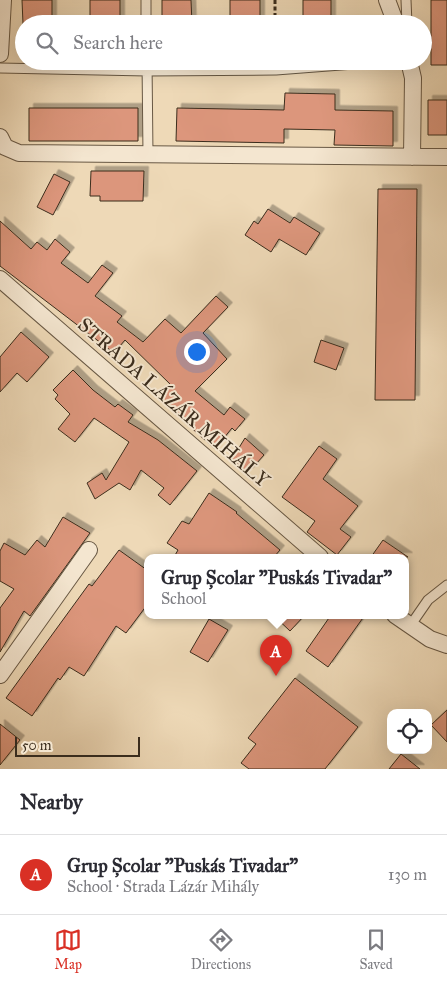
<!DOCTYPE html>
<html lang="en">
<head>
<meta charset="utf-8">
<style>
	:root { --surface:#fff; --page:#f2f2f3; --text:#2b2b33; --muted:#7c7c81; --line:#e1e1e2; --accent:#d93025 }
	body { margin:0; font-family:"IM FELL Great Primer",serif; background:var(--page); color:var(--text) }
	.controls { position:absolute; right:15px; bottom:15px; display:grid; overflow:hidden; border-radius:10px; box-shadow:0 5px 20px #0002 }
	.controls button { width:45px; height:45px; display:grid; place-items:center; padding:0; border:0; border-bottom:1px solid var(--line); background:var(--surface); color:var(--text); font:25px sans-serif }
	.scale { position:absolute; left:15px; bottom:12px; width:125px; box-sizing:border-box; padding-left:5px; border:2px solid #3b2d1d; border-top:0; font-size:14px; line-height:18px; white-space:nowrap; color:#3b2d1d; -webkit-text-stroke:4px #f4e6d0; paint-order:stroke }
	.you { position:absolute; left:196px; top:351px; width:18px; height:18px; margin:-12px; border:4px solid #fff; border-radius:50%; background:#1a73e8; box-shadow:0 0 0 8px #1a73e833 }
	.badge { display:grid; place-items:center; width:32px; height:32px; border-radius:50%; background:var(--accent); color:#fff; font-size:16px; font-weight:700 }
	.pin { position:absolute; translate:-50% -41px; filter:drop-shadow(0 1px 2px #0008) }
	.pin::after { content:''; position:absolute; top:26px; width:18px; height:15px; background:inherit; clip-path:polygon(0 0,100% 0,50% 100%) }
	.popup { position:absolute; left:144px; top:554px; width:265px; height:65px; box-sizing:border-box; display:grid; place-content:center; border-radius:10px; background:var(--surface); filter:drop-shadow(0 1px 4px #0005); font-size:16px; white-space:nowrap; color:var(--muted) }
	.popup b { font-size:19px; color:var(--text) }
	.popup::after { content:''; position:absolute; left:50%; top:100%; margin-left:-10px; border:10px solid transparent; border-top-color:var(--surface) }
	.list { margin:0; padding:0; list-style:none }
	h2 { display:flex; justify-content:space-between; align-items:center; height:65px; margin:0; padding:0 20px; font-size:21px }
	h2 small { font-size:16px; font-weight:400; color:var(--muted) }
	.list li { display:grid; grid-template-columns:32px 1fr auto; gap:15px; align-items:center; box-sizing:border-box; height:80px; padding:0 20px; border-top:1px solid var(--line) }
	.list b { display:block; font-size:19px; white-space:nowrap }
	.list p { margin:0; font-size:16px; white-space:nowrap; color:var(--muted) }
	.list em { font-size:16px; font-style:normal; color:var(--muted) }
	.icon { flex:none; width:28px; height:28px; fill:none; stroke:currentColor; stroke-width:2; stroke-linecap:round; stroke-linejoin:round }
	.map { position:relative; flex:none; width:447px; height:769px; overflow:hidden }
	.search { position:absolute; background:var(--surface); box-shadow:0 5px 20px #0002; left:15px; right:15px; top:15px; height:55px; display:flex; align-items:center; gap:12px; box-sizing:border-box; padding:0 18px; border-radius:28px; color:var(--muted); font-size:19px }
	.sheet { height:145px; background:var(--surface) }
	nav { display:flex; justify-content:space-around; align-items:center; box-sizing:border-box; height:70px; border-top:1px solid var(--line); background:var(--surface); font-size:14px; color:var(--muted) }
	nav a { display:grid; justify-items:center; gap:2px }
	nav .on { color:var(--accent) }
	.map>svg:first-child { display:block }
</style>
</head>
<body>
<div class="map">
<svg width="447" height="769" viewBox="0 0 447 769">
	<defs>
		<filter id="shadow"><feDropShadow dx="4.5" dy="-4.5" stdDeviation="0" flood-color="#0004"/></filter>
	</defs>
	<rect width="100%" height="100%" fill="#eed9b7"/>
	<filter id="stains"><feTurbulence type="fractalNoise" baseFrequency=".004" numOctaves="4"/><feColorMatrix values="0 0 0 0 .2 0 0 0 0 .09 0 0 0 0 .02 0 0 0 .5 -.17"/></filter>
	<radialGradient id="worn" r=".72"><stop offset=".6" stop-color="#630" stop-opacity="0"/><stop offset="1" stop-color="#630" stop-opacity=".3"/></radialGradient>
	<path fill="#dc967b" stroke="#3b2d1d" filter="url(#shadow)" d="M22,0H52V24H23Z
		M90,0H120V24H90Z
		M162,0H191L192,24H162Z
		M230,0H260V24H230Z
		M303,0H331V24H303Z
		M431,0H447V65H431Z
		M285,93L335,94V110L393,111V146L334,145L335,130L284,129V143L176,141L177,108L284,110Z
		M428,100H447V135H428Z
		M29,108H138V141H29Z
		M91,171H144L143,201H100V196H90Z
		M54,174L70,182L53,215L37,207Z
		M378,189H417L415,400H375Z
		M268,209L290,223L294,217L320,233L306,255L279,239L271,252L245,235L254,221L258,224Z
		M0,221L31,249L37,242L47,250L55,239L70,252L61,263L88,283L102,265L113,273L95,296L122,316L117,322L143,342L165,319L181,333L216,296L228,307L203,333L227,359L195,391L224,415L230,407L245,419L235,431L232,428L215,449L159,399L172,386L125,340L114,353L0,266Z
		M21,332L49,357L27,382L17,373L0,392V357Z
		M321,340L344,348L336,370L314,362Z
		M73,370L93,390L115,407L118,404L133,415L128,422L158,440L197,471L170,505L158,495L164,488L141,470L130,490L119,483L95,499L87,483L102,473L106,480L129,442L94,418L75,442L58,429L70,414L55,399L58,395L53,390Z
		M245,438L264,455L248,473L232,459Z
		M319,446L337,459L323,479L358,506L340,529L351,537L337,555L307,532L315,521L282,497Z
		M209,493L237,512L236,513L280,550L274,557H174L178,550L167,543L182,521L189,524Z
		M63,517L90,533L30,616L24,611L0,652V608L14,589L0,581V551L4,543L25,555L37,540L45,547Z
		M383,540L408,557H371Z
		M119,550L147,570V605L126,633L116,626L84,676L69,667L60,680L58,678L32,716L6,698L89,584L92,586Z
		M273,615H305L290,631Z
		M331,615H365L328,667L306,651Z
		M209,619L228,630L208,662L190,652Z
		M295,678L358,727L325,769H249L241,763L256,744L248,738Z
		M447,710V742L431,725Z
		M0,724L20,740L0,765Z
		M401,754L420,769H389Z"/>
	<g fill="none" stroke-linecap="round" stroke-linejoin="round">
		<defs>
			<path id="service" d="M146,0V24
				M406,0L407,24
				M147,61L148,155
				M0,68L147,71L276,70L393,61
				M410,626L428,600L447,585"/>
			<path id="minor" d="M387,0L396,24
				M0,54L3,0
				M409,61L413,78L412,157
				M0,137L5,147L19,153L447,157
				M0,279L320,557
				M395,615L430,639L447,645
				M0,675L89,550"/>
		</defs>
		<use href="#service" stroke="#685844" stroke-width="11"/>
		<use href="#minor" stroke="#685844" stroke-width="18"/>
		<path stroke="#3b2d1d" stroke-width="3" stroke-dasharray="4 2.5" stroke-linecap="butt" d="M275,0V24"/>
		<use href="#service" stroke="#f4e6d0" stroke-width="9"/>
		<use href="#minor" stroke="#f4e6d0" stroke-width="16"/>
	</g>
	<g text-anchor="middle" stroke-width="4" stroke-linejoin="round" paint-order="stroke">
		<g font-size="20" fill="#3b2d1d" stroke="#f4e6d0">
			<text transform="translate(174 402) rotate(41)" y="7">STRADA LÁZÁR MIHÁLY</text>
		</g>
	</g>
	<rect width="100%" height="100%" filter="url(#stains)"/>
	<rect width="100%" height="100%" fill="url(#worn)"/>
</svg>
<div class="controls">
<button><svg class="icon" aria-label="locate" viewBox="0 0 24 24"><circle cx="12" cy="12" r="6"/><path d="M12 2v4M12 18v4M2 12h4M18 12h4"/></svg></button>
</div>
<div class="scale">50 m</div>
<div class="you"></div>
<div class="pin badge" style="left:276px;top:676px">A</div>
<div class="popup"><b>Grup Școlar &quot;Puskás Tivadar&quot;</b>School</div>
<div class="search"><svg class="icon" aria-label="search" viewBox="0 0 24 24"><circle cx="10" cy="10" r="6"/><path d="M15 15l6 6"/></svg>Search here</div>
</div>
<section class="sheet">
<h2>Nearby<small></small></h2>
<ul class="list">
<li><span class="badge">A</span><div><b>Grup Școlar &quot;Puskás Tivadar&quot;</b><p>School · Strada Lázár Mihály</p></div><em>130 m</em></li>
</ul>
</section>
<nav>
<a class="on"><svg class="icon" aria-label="map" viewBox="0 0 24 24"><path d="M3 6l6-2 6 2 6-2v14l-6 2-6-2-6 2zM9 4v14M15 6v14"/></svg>Map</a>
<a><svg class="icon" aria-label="directions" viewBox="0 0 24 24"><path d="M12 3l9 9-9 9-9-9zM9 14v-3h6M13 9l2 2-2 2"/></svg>Directions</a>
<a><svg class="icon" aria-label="saved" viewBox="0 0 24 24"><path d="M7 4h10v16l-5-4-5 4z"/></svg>Saved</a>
</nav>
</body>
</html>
